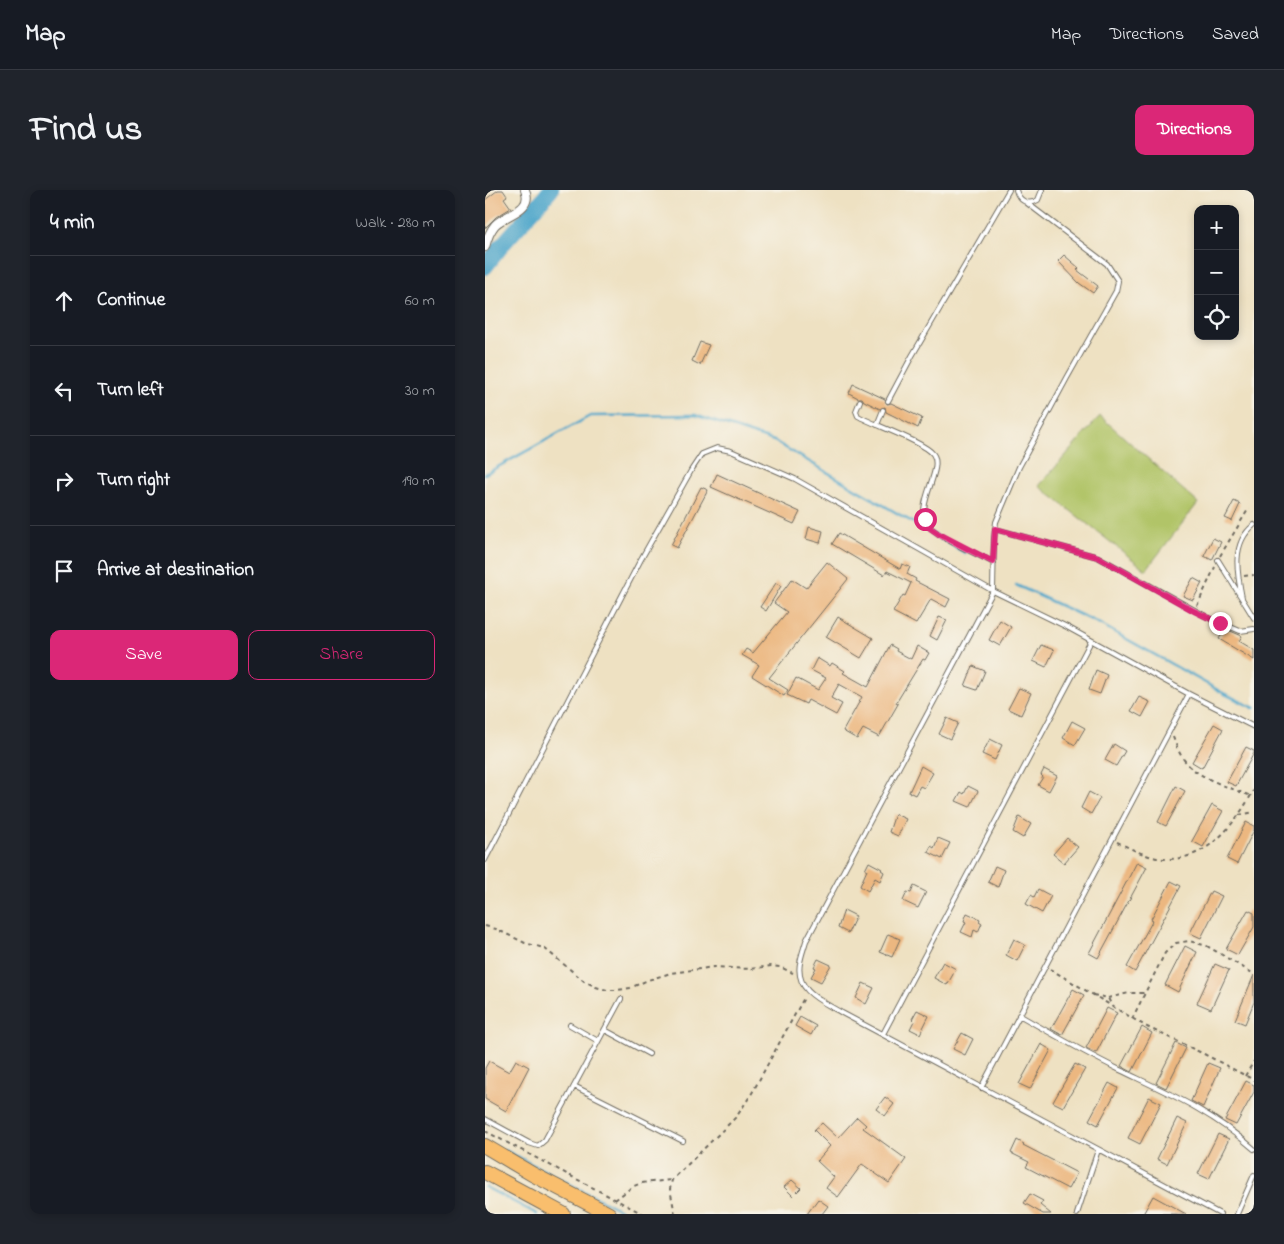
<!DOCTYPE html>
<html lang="en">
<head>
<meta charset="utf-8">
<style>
	:root { --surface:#171b24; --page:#20242c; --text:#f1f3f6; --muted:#9ea1a6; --line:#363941; --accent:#db2777 }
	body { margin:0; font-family:"Indie Flower",sans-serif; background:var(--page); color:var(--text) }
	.controls { position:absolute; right:15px; top:15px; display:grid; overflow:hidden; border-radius:10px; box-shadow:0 2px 8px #0003 }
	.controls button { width:45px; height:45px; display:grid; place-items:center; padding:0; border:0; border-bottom:1px solid var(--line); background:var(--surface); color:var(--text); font:25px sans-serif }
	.stop { position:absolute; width:15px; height:15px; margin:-11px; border:4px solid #db2777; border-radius:50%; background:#fff }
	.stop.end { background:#db2777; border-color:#fff; box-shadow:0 1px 5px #0008 }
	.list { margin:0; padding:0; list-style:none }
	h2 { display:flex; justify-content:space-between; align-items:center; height:65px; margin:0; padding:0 20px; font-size:21px }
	h2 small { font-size:16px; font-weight:400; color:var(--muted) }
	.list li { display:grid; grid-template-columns:32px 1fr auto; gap:15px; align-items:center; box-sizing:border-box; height:90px; padding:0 20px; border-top:1px solid var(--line) }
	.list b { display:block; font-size:19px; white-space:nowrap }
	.list em { font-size:16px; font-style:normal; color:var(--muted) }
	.actions { display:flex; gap:10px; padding:15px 20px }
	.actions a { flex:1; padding:11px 0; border:1px solid var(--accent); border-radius:10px; text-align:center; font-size:18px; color:var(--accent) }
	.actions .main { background:var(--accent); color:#fff }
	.icon { flex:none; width:28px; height:28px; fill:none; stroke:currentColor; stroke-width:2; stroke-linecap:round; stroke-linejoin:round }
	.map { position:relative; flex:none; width:769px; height:1024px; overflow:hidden; border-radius:10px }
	header { display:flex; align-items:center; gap:30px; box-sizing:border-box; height:70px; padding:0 25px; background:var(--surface); border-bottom:1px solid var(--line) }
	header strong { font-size:24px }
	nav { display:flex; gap:28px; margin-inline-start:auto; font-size:18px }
	.intro { display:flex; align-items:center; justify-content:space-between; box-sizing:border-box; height:120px; padding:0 30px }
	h1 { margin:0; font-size:35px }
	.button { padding:12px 22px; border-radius:10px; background:var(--accent); color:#fff; font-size:18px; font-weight:700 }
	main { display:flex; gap:30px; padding:0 30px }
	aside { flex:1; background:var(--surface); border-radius:10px; box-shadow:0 2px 8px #0003 }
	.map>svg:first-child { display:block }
</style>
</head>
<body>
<header>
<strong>Map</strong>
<nav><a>Map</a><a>Directions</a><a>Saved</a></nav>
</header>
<div class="intro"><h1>Find us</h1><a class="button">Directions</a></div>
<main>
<aside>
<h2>4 min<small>Walk · 280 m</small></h2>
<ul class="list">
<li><svg class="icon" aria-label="ahead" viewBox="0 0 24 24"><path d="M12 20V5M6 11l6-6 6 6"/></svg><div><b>Continue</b></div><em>60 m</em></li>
<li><svg class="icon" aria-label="left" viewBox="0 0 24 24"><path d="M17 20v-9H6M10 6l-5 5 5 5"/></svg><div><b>Turn left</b></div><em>30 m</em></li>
<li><svg class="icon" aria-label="right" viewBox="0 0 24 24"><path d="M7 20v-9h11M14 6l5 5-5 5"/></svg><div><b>Turn right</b></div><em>190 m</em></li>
<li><svg class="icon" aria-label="arrive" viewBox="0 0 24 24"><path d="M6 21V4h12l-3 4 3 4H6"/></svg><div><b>Arrive at destination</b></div></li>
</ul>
<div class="actions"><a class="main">Save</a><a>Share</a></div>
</aside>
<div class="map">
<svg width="769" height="1024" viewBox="0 0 769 1024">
	<rect width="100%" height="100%" fill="#f7f3e8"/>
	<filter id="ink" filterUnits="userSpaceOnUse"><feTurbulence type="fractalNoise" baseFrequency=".02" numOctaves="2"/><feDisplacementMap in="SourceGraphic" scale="10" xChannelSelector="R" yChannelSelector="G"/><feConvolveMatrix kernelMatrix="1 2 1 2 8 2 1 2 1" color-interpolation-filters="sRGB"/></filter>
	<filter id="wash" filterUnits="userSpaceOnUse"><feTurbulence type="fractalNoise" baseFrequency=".0096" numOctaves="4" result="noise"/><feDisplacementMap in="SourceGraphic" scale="20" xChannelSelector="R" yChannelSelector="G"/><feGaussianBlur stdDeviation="1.12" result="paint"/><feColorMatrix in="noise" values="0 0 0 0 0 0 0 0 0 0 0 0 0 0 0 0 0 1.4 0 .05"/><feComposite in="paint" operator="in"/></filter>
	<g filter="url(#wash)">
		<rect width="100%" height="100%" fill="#eee1c2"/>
		<path fill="#b1c468" stroke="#6e784a" d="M615,226L713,313L661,380L554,296Z"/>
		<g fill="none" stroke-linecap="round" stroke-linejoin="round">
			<path stroke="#4da6ca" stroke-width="2.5" d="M0,284L105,226L210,225L289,251L480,363
				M531,395L613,433L740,504L769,518
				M20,960L143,1024
				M0,997L52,1024"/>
			<path stroke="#4da6ca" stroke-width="16" d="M0,77L18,54L66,0"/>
		</g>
		<g id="blocks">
			<path fill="#ecb780" d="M13,0H18L22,6L19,8L26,18L11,27L0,38V10Z
				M579,65L594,78L592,80L613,96L608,103L594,93L573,71Z
				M215,152L224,155L215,175L207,171Z
				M368,194L400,209L402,214L406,213L437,228L433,238L401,222L400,217L395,219L379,211L377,208H373L364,203Z
				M232,284L315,322L309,334L226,297Z
				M216,297L223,300L192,358L186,355Z
				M749,311L755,314L747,331L740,328Z
				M324,337L338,341L335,353L321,349Z
				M354,343L415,379L417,374L425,377L422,384L431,389L430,391L465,409L461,417L446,409L431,434L408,422L418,405L420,406L426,393L402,381L399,385L347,354Z
				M728,348L736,352L727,370L719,366Z
				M342,372L363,389L284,488L303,500L299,506L267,486L274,475L257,465L261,459L268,463L302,422L289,413L307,389L321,398Z
				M708,388L717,393L708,410L698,406Z
				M291,393L296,396L281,421L275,417Z
				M353,427L388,448L376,468L341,447Z
				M454,427L462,430L452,450L445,446Z
				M515,430L526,437L515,456L504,450Z
				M729,434L757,446L754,451L769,460V470L734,449L738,442L727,437Z
				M405,455L412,459L411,461L426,469L432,456L444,463L440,470L438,469L411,513L413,514L394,547L378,539L372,549L358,541L377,507L354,494L346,508L357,514L351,525L323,510L321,514L302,505L311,488L333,500L341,488L326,480L332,468L345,476L347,473L360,481L358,483L383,497Z
				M556,455L569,460L561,477L548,471Z
				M488,476L500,481L492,500L480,496Z
				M611,480L622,485L615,504L604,500Z
				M534,498L546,503L536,525L523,519Z
				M654,507L665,512L657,527L646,521Z
				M462,528L473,533L465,549L454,544Z
				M587,531L600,538L590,555L578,548Z
				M729,534L738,539L717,578L707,572Z
				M505,549L517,555L510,570L497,564Z
				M629,554L640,561L631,576L620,570Z
				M761,557L769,561V563L751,596L742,592Z
				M436,576L448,583L439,598L435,596L430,605L424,602Z
				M559,579L572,586L564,601L553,595L558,587L556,585Z
				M483,596L493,601L485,617L471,611L476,602L479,604Z
				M691,596L700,601L681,636L673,632Z
				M604,602L615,608L606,624L596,618Z
				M727,615L738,621L718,657L707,651Z
				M410,624L421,629L413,646L404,642Z
				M534,627L546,634L538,648L528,642Z
				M761,632L769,636V640L752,674L742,669Z
				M453,648L465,653L457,669L443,662L446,656L449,658Z
				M582,648L593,657L579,673L568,664Z
				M384,672L397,679L396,680L399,682L395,691L390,688L383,701L375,696L382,680H380Z
				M652,672L662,677L613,768L604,763Z
				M510,676L519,680L513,697L503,692Z
				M686,691L696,696L650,782L642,777L668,730L666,729Z
				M429,696L441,702L433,718L418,711L422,702L426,703Z
				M553,699L566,706L557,723L541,714L546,705L549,707Z
				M726,701L737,706L716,748L705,743Z
				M359,720L371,726L363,743L353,738Z
				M763,720L769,723V737L753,765L741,759Z
				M482,723L495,729L494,731L497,733L493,742L489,740L487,747L476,742L481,732L479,731Z
				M403,744L415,749L407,767L395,762Z
				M529,749L540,755L532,771L521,765Z
				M700,756L712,762L693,802L680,795Z
				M333,769L346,775L336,792L326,787L331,778L329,777Z
				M458,772L471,779L462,795L449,788Z
				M730,774L744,780L726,819L712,813Z
				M769,785V812L760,834L750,830Z
				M378,793L389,798L381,814L371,808Z
				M588,799L599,805L577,845L566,839Z
				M622,818L632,823L611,863L601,858Z
				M432,820L444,826L435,844L425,839L429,831L427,829Z
				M315,827L331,836L326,845L310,836Z
				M657,837L667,843L647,882L636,876Z
				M477,843L488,849L480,865L468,859Z
				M691,853L701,858L681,898L671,893Z
				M556,854L566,860L545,899L534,894Z
				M31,870L44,877L21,921L0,909V878L4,871L24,882Z
				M723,873L735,878L718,917L706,911Z
				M590,874L600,879L578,917L568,912Z
				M761,891L769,895V902L751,935L740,930Z
				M624,893L633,898L613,935L604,930Z
				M400,907L409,914L400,926L391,919Z
				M664,907L676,913L655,954L643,948Z
				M372,927L381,935L378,938L421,969L404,993L377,974L353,1007L341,998L349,987L332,971L345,956L329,940L337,933L353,948Z
				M692,928L702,933L682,974L672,969Z
				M733,944L744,949L724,989L713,984Z
				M532,950L539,954L538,955L592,983L583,999L541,977L544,972L526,963Z
				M307,990L316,998L308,1006L299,997Z
				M545,1004L558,1011L555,1015L566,1024H558L539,1013Z
				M668,1006L701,1024H658Z
				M333,1009L343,1016L337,1024H322Z"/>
		</g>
	</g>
	<g filter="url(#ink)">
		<use href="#blocks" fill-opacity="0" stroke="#6f6b60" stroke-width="1"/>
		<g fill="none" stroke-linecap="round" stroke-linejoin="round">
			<defs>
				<path id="lane" d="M531,0C534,11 543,16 553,10L557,0
					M542,13L622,74L633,91L631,101L582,188L534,277L516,320L511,332L509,348L508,401L321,751C319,758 316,766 315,773C310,802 337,811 357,823L735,1024
					M375,211L371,221L373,226C389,235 439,252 448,264C460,280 426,318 445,337C459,351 491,363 509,373
					M403,211L427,166L524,0
					M392,235L398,220
					M510,339L613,367L722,427L755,441L769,439
					M733,370L769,428
					M757,408C752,383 746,353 769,335
					M0,670L155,371L207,279L217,264L232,258L246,261L310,289L508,401L582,437L704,504L769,537
					M534,825C567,844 600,863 635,880C685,904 726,921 769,959
					M85,835L113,851
					M120,840L164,864
					M398,844L606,451
					M89,896L198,951
					M496,898L704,504
					M0,929L44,953L53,956L60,950L136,809
					M592,1024L613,960
					M752,1024L769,985"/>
				<path id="street" d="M0,57C2,49 4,42 10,35C21,24 49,20 40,0"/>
				<path id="highway" d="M0,956L47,984L124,1024
					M0,982L78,1024"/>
			</defs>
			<use href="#lane" stroke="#6f6b60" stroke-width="6"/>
			<use href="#street" stroke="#6f6b60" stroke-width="10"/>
			<use href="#highway" stroke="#6f6b60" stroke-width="16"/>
			<path stroke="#6f6b60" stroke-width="2" stroke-dasharray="4 4" stroke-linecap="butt" d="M735,366L764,318
				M759,386L769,385
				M712,416L730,377
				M688,547C691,555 694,564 700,571C712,588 746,598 766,606
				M754,625L769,622
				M632,652C645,658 658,665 672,668C719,676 749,636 769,600
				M0,736L11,739L40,753L59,758L99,791L111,797L122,800H133L145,798L163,790L186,783L229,777L265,779L286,776L295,777L308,783
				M565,779L662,837L719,864L769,890
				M608,805L623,808L628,818
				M623,808L644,803H661
				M647,829L680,763L691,753L704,751L722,756L769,784
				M760,886L769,871
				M0,941L158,1024
				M130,1010L147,997L156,993L187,990
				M190,1024L185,999L187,990L252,926L267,903L320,806"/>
			<use href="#lane" stroke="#fff" stroke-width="4"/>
			<use href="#street" stroke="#fff" stroke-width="8"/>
			<use href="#highway" stroke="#f9be6d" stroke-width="14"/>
		</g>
	</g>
	<g fill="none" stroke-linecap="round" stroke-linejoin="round" filter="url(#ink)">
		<path stroke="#db2777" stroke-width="6" d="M440,329L445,338L454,344L508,372L510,339L613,367L709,421L735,433"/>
	</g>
</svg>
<div class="controls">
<button>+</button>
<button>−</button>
<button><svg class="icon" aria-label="locate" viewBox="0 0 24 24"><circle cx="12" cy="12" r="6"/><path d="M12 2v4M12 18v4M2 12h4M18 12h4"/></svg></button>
</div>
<div class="stop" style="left:440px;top:329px"></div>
<div class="stop end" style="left:735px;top:433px"></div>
</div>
</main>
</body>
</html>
